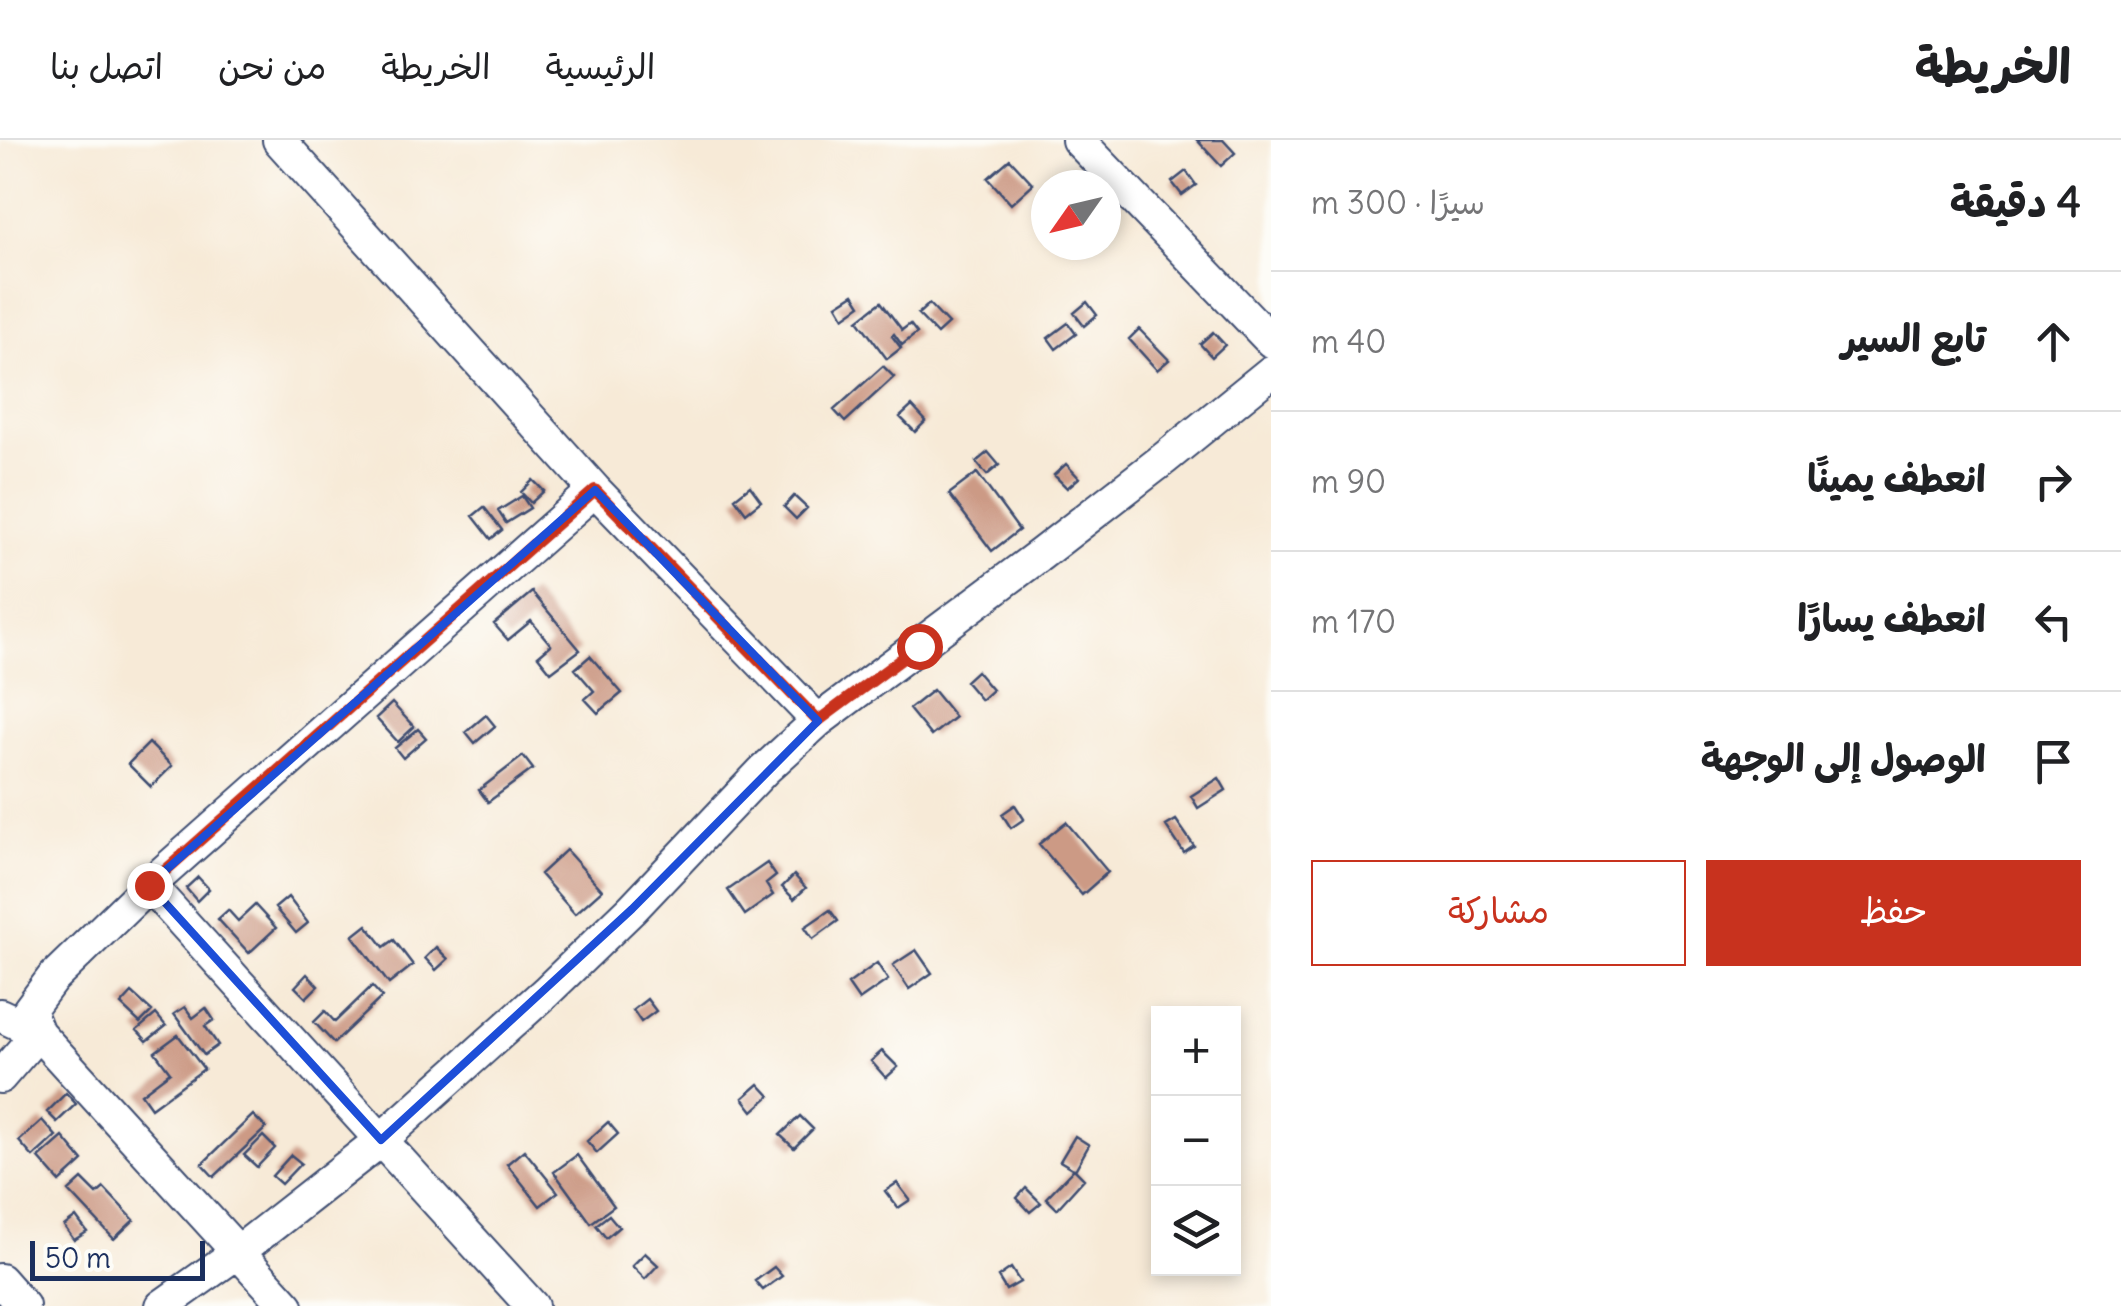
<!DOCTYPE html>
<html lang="ar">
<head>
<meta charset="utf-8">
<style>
	:root { --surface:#fff; --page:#f2f2f2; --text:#202124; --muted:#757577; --line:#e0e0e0; --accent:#c8321e }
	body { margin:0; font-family:Delius,"Playpen Sans Arabic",sans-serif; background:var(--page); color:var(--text); direction:rtl }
	.controls { position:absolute; right:30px; bottom:30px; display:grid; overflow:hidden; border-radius:0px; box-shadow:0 5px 15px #0003 }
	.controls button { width:90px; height:90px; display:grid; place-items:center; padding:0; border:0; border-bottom:2px solid var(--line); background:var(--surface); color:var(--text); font:50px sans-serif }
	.compass { position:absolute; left:1031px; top:30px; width:90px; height:90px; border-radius:50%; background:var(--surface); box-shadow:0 5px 15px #0003; rotate:236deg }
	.scale { position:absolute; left:30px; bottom:25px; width:175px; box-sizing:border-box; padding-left:10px; border:5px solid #1b2f5e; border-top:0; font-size:28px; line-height:35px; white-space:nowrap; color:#1b2f5e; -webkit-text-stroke:8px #fdfcf7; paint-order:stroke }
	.stop { position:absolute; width:30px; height:30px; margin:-22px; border:8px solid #c8321e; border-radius:50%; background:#fff }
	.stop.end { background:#c8321e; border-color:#fff; box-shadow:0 2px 10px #0008 }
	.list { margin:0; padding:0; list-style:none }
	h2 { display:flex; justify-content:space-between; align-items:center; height:130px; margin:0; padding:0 40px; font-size:42px }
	h2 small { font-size:32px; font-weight:400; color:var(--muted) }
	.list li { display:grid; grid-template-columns:65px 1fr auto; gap:30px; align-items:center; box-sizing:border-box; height:140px; padding:0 40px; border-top:2px solid var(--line) }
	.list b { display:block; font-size:38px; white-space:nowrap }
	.list em { font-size:32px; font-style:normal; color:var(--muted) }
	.actions { display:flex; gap:20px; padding:30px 40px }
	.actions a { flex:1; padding:22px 0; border:2px solid var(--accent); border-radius:0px; text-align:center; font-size:35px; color:var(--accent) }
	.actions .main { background:var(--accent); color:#fff }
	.icon { flex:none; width:55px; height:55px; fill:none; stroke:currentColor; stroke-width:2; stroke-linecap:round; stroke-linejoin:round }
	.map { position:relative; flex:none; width:1271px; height:1166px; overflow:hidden; direction:ltr }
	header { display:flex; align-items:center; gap:60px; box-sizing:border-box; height:140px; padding:0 50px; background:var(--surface); border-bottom:2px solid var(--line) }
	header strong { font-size:48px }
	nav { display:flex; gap:55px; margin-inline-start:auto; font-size:35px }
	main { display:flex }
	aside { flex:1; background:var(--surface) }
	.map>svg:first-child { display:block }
</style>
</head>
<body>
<header>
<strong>الخريطة</strong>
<nav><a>الرئيسية</a><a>الخريطة</a><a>من نحن</a><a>اتصل بنا</a></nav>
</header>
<main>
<aside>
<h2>4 دقيقة<small>سيرًا · 300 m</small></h2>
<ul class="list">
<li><svg class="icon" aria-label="ahead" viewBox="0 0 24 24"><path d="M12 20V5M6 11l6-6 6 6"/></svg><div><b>تابع السير</b></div><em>40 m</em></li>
<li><svg class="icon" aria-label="right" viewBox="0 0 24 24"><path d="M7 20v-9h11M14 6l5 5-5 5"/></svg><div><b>انعطف يمينًا</b></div><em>90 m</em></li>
<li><svg class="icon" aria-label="left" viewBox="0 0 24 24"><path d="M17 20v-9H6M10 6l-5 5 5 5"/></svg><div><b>انعطف يسارًا</b></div><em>170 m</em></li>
<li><svg class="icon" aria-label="arrive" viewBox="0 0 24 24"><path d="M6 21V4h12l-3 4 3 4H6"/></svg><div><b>الوصول إلى الوجهة</b></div></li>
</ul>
<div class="actions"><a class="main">حفظ</a><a>مشاركة</a></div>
</aside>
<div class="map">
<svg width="1271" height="1166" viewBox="0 0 1271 1166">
	<rect width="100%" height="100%" fill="#fdfcf7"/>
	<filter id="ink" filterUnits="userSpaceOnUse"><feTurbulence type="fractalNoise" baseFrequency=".01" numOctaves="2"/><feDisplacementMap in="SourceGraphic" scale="20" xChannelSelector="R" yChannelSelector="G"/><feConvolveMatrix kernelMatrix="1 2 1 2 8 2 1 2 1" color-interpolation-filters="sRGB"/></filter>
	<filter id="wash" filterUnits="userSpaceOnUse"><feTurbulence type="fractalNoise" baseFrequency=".0048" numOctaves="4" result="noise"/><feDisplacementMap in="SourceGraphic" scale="40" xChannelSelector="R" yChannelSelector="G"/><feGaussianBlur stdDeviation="2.25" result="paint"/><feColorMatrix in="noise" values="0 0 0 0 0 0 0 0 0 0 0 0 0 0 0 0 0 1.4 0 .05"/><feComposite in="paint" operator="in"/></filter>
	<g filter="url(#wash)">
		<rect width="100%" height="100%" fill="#f7ead7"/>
		<g id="blocks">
			<path fill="#cc9a85" d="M1197,0H1223L1235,13L1221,26Z
				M1010,19L1033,44L1011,64L988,38Z
				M1186,31L1196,45L1182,55L1172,42Z
				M854,154L861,165L844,177L837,165Z
				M881,162L902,190L910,184L917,193L902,205L894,194L892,196L901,208L887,219L858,180Z
				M1087,162L1097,175L1084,186L1074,173Z
				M929,164L948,184L937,194L918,174Z
				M1068,183L1076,194L1056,209L1048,198Z
				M1139,189L1169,220L1157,230L1129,199Z
				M1213,192L1225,205L1212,217L1200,204Z
				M883,226L894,237L845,282L834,270Z
				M912,266L926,281L915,292L900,277Z
				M988,312L999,325L987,335L976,322Z
				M1066,324L1079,338L1067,348L1054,335Z
				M977,333L1019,390L992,411L949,354Z
				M533,340L544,351L531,363L521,352Z
				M750,346L761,361L746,373L735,358Z
				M522,356L530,368L506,383L498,371Z
				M794,356L807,368L796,379L784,367Z
				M484,367L502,390L491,399L473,376Z
				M532,452L580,510L551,532L538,516L551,505L531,481L508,500L494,484Z
				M590,516L622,553L598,573L585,559L594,551L575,529Z
				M976,531L992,550L981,560L965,541Z
				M933,550L955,577L931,596L909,569Z
				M392,563L414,587L398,602L376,578Z
				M486,575L495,586L475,603L466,592Z
				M418,589L426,598L403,618L395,608Z
				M149,603L172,626L151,647L128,624Z
				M523,616L533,629L488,662L479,650Z
				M1219,638L1226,650L1198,668L1191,656Z
				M1015,665L1024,679L1011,688L1002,674Z
				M1176,680L1194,706L1184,713L1166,686Z
				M1066,682L1108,732L1082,755L1039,704Z
				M566,710L602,750L575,774L540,734Z
				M767,723L776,736L766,744L773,755L745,775L728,750Z
				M794,735L806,748L794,759L782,747Z
				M198,737L209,749L197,761L186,748Z
				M288,757L308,783L296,793L275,768Z
				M255,765L276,788L249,813L218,779L228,770L238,781Z
				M830,770L838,781L813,799L805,787Z
				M367,785L384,807L394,800L413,825L389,844L353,796Z
				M436,807L448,819L436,830L425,818Z
				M916,810L932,833L909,849L893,825Z
				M877,823L888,840L859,860L848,844Z
				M307,834L318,846L306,858L295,847Z
				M372,846L382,857L334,903L314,882L325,871L335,882Z
				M132,853L152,871L140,883L121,865Z
				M647,859L656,871L641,882L633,870Z
				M185,867L193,878L206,868L214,880L205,886L218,905L204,915L174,874Z
				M156,874L166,886L147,901L137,890Z
				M178,895L204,929L151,968L141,954L170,932L155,912Z
				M882,911L898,927L886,938L871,921Z
				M759,944L770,956L753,971L743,958Z
				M66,953L76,964L57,982L47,972Z
				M253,975L266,988L214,1037L202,1024Z
				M800,976L813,989L794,1008L780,995Z
				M42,980L56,996L33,1017L19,1001Z
				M608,982L618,994L597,1013L587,1001Z
				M263,996L275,1008L257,1027L244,1015Z
				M1075,996L1089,1005L1075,1030L1060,1021Z
				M63,997L83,1021L60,1042L39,1018Z
				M524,1010L558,1052L540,1066L507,1024Z
				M291,1015L301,1023L281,1044L272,1036Z
				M577,1015L614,1066L591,1083L554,1032Z
				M1074,1029L1084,1039L1057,1069L1046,1058Z
				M82,1039L97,1054L104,1048L134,1080L114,1099L69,1051Z
				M897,1043L910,1060L898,1068L885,1051Z
				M1026,1048L1041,1063L1030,1072L1017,1058Z
				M609,1075L619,1087L606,1098L596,1085Z
				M76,1077L87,1092L74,1100L64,1086Z
				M645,1113L658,1125L645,1139L632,1126Z
				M774,1127L782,1136L763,1150L755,1141Z
				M1011,1128L1020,1142L1006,1150L998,1137Z"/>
		</g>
	</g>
	<g filter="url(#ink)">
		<use href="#blocks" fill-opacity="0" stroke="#3c4b70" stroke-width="2.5"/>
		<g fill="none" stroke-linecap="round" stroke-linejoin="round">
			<defs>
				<path id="minor" d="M279,0L595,350L818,581
					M1078,0L1271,201
					M149,745L532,1166
					M0,875L38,893L0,937
					M0,1140L23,1166
					M162,1166L238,1112L381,1000L546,852L632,769L763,631L818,581L1041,414L1165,318L1271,232
					M287,1166L38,893L29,870L52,839L149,745L595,350"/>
			</defs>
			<use href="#minor" stroke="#3c4b70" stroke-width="36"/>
			<use href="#minor" stroke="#fff" stroke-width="32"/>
		</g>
	</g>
	<g fill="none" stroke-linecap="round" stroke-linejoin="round" filter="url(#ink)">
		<path stroke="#c8321e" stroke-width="12" d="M149,745L595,350L818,581L919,506"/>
	</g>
	<path fill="none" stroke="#1d4ed8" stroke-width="8" stroke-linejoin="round" d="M595,350L818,581L632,769L381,1000L149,745Z"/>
</svg>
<div class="controls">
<button>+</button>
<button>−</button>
<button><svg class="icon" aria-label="layers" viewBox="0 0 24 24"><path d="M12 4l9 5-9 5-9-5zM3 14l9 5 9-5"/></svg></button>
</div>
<svg class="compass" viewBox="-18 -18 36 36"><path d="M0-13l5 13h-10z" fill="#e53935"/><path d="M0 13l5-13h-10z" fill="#757577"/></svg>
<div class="scale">50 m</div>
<div class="stop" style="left:919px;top:506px"></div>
<div class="stop end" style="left:149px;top:745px"></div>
</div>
</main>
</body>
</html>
